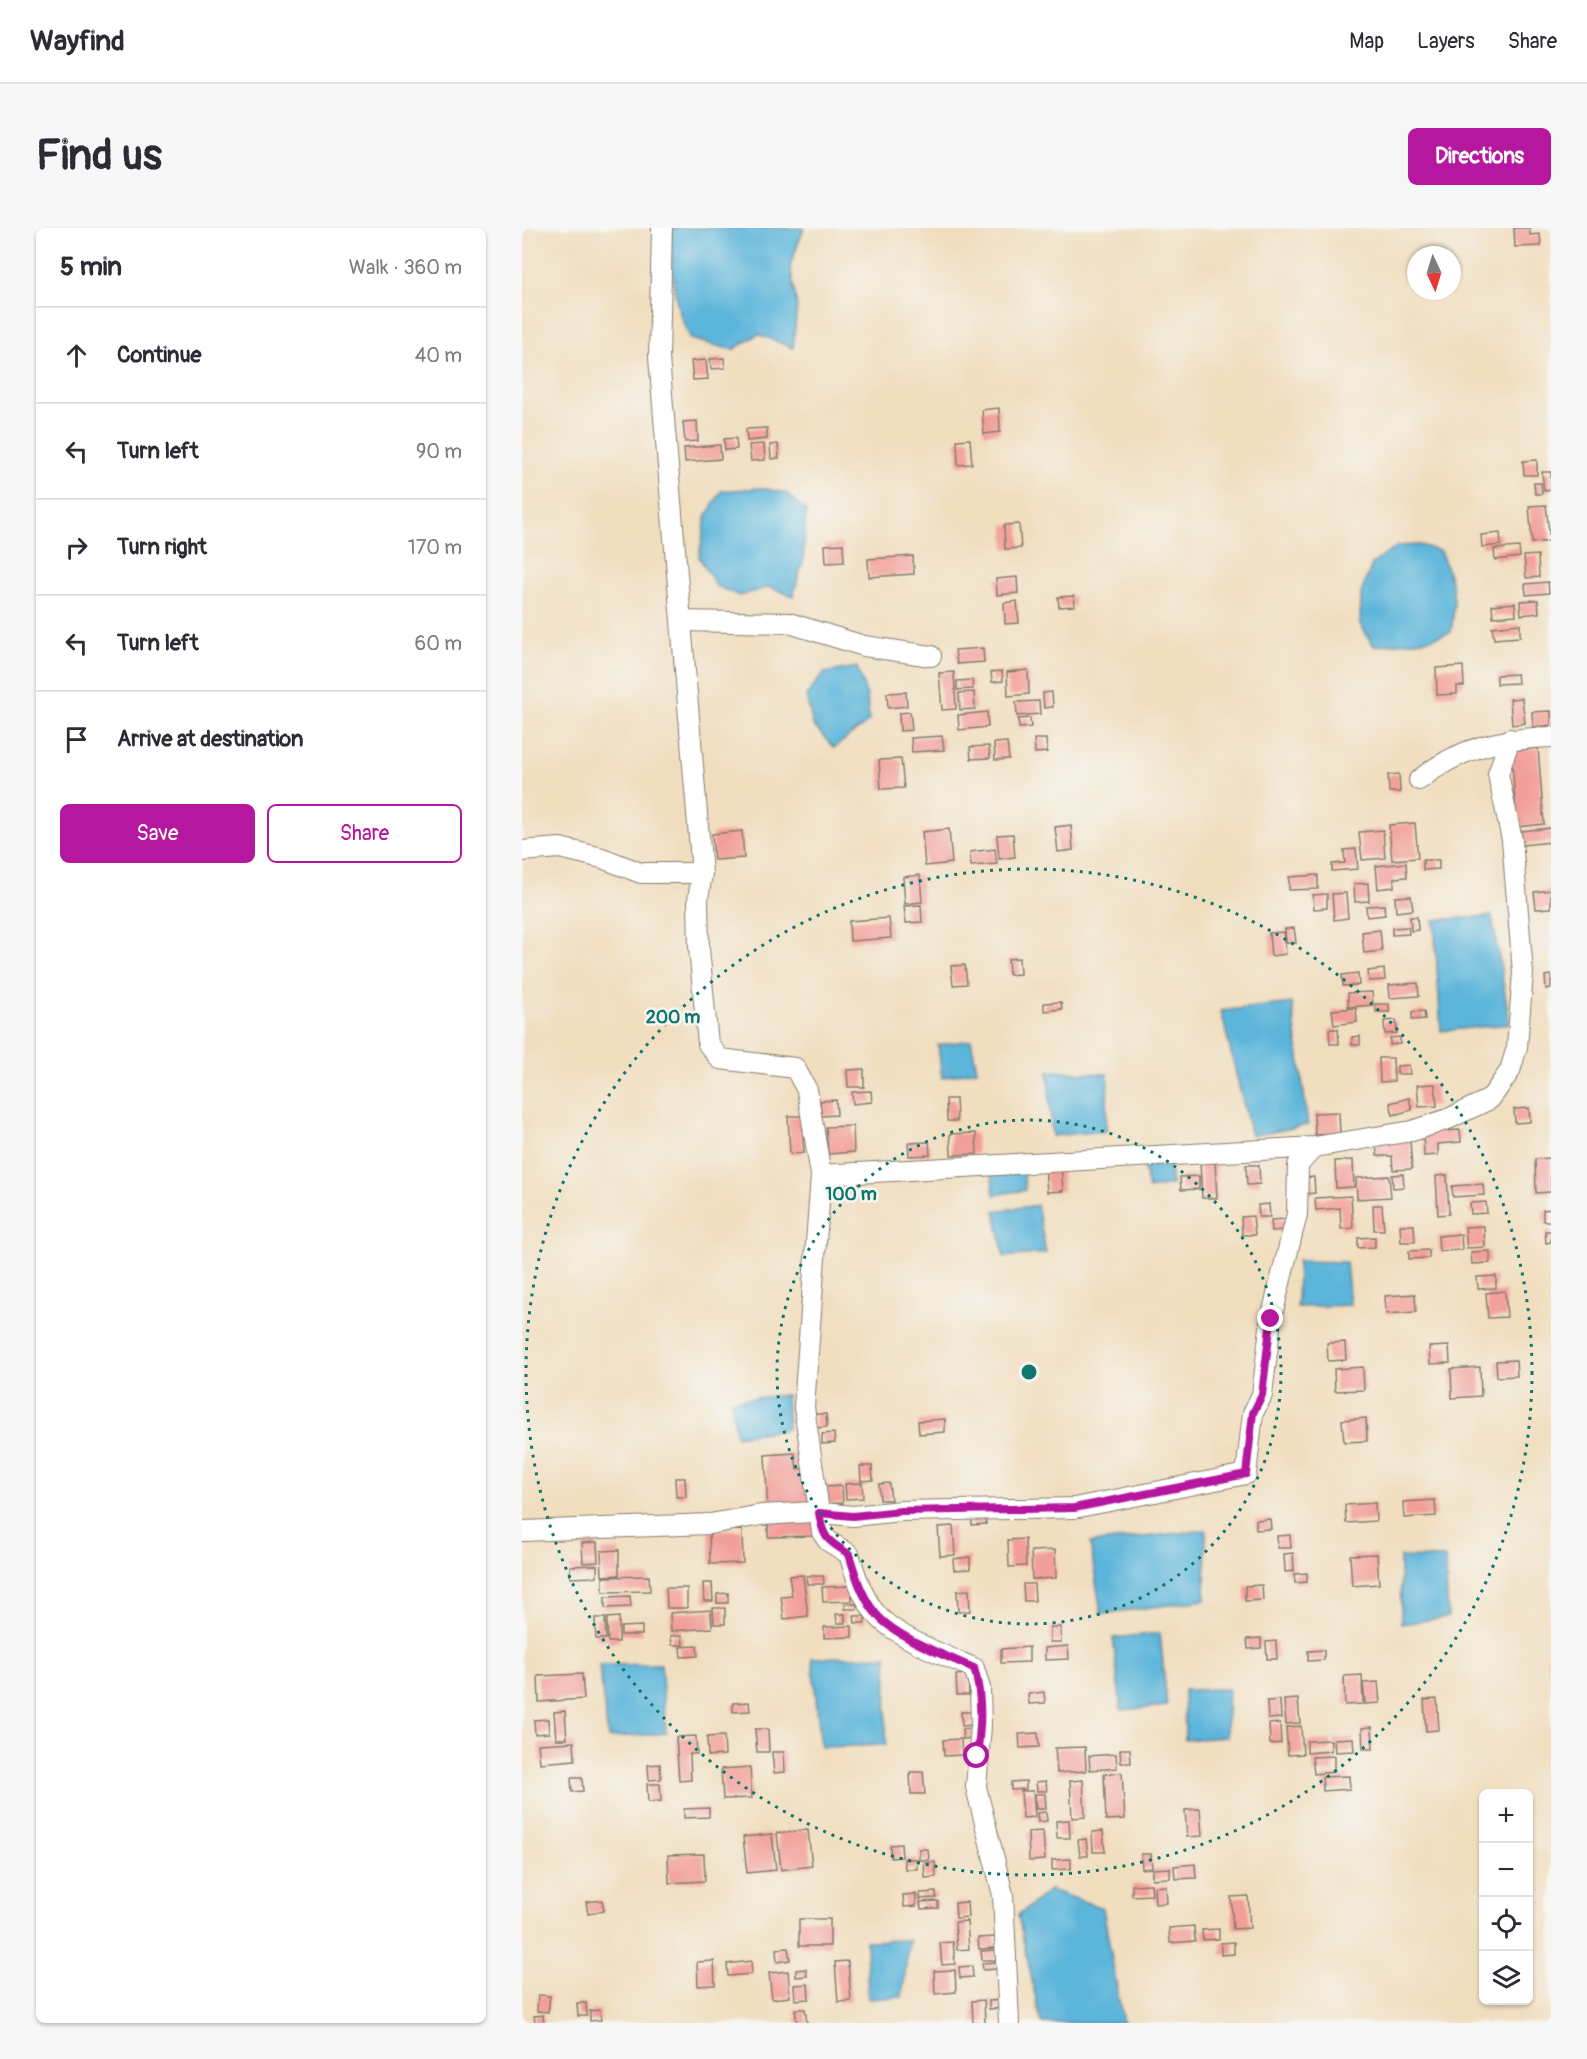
<!DOCTYPE html>
<html lang="en">
<head>
<meta charset="utf-8">
<style>
	:root { --surface:#fff; --page:#f7f7f7; --text:#2b2b33; --muted:#7c7c81; --line:#e1e1e2; --accent:#b5179e }
	body { margin:0; font-family:Pangolin,sans-serif; background:var(--page); color:var(--text) }
	.controls { position:absolute; right:18px; bottom:18px; display:grid; overflow:hidden; border-radius:9px; box-shadow:0 2px 4px #0004 }
	.controls button { width:54px; height:54px; display:grid; place-items:center; padding:0; border:0; border-bottom:2px solid var(--line); background:var(--surface); color:var(--text); font:30px sans-serif }
	.compass { position:absolute; left:885px; top:18px; width:54px; height:54px; border-radius:50%; background:var(--surface); box-shadow:0 2px 4px #0004; rotate:176deg }
	.stop { position:absolute; width:18px; height:18px; margin:-14px; border:4px solid #b5179e; border-radius:50%; background:#fff }
	.stop.end { background:#b5179e; border-color:#fff; box-shadow:0 2px 6px #0008 }
	.list { margin:0; padding:0; list-style:none }
	h2 { display:flex; justify-content:space-between; align-items:center; height:78px; margin:0; padding:0 24px; font-size:26px }
	h2 small { font-size:20px; font-weight:400; color:var(--muted) }
	.list li { display:grid; grid-template-columns:39px 1fr auto; gap:18px; align-items:center; box-sizing:border-box; height:96px; padding:0 24px; border-top:2px solid var(--line) }
	.list b { display:block; font-size:22px; white-space:nowrap }
	.list em { font-size:20px; font-style:normal; color:var(--muted) }
	.actions { display:flex; gap:12px; padding:18px 24px }
	.actions a { flex:1; padding:14px 0; border:2px solid var(--accent); border-radius:9px; text-align:center; font-size:21px; color:var(--accent) }
	.actions .main { background:var(--accent); color:#fff }
	.icon { flex:none; width:33px; height:33px; fill:none; stroke:currentColor; stroke-width:2; stroke-linecap:round; stroke-linejoin:round }
	.map { position:relative; flex:none; width:1029px; height:1795px; overflow:hidden; border-radius:9px }
	header { display:flex; align-items:center; gap:36px; box-sizing:border-box; height:84px; padding:0 30px; background:var(--surface); border-bottom:2px solid var(--line) }
	header strong { font-size:28px }
	nav { display:flex; gap:33px; margin-inline-start:auto; font-size:21px }
	.intro { display:flex; align-items:center; justify-content:space-between; box-sizing:border-box; height:144px; padding:0 36px }
	h1 { margin:0; font-size:42px }
	.button { padding:15px 27px; border-radius:9px; background:var(--accent); color:#fff; font-size:21px; font-weight:700 }
	main { display:flex; gap:36px; padding:0 36px }
	aside { flex:1; background:var(--surface); border-radius:9px; box-shadow:0 2px 4px #0004 }
	.map>svg:first-child { display:block }
</style>
</head>
<body>
<header>
<strong>Wayfind</strong>
<nav><a>Map</a><a>Layers</a><a>Share</a></nav>
</header>
<div class="intro"><h1>Find us</h1><a class="button">Directions</a></div>
<main>
<aside>
<h2>5 min<small>Walk · 360 m</small></h2>
<ul class="list">
<li><svg class="icon" aria-label="ahead" viewBox="0 0 24 24"><path d="M12 20V5M6 11l6-6 6 6"/></svg><div><b>Continue</b></div><em>40 m</em></li>
<li><svg class="icon" aria-label="left" viewBox="0 0 24 24"><path d="M17 20v-9H6M10 6l-5 5 5 5"/></svg><div><b>Turn left</b></div><em>90 m</em></li>
<li><svg class="icon" aria-label="right" viewBox="0 0 24 24"><path d="M7 20v-9h11M14 6l5 5-5 5"/></svg><div><b>Turn right</b></div><em>170 m</em></li>
<li><svg class="icon" aria-label="left" viewBox="0 0 24 24"><path d="M17 20v-9H6M10 6l-5 5 5 5"/></svg><div><b>Turn left</b></div><em>60 m</em></li>
<li><svg class="icon" aria-label="arrive" viewBox="0 0 24 24"><path d="M6 21V4h12l-3 4 3 4H6"/></svg><div><b>Arrive at destination</b></div></li>
</ul>
<div class="actions"><a class="main">Save</a><a>Share</a></div>
</aside>
<div class="map">
<svg width="1029" height="1795" viewBox="0 0 1029 1795">
	<rect width="100%" height="100%" fill="#f6f6f2"/>
	<filter id="ink" filterUnits="userSpaceOnUse"><feTurbulence type="fractalNoise" baseFrequency=".0167" numOctaves="2"/><feDisplacementMap in="SourceGraphic" scale="12" xChannelSelector="R" yChannelSelector="G"/><feConvolveMatrix kernelMatrix="1 2 1 2 8 2 1 2 1" color-interpolation-filters="sRGB"/></filter>
	<filter id="wash" filterUnits="userSpaceOnUse"><feTurbulence type="fractalNoise" baseFrequency=".008" numOctaves="4" result="noise"/><feDisplacementMap in="SourceGraphic" scale="24" xChannelSelector="R" yChannelSelector="G"/><feGaussianBlur stdDeviation="1.35" result="paint"/><feColorMatrix in="noise" values="0 0 0 0 0 0 0 0 0 0 0 0 0 0 0 0 0 1.4 0 .05"/><feComposite in="paint" operator="in"/></filter>
	<g filter="url(#wash)">
		<rect width="100%" height="100%" fill="#f1debf"/>
		<path fill="#5cb5da" stroke="#3c687b" stroke-width="1.5" d="M149,0H282L268,38L275,78L271,120L236,106L211,122L169,111C150,78 149,38 149,0Z
			M238,260L264,265L284,283L281,333L271,368L247,359L217,368L194,358L177,329L184,289L199,263Z
			M898,317L918,323C932,357 935,368 929,404L908,411L852,418L838,396L839,365L850,336L876,318Z
			M335,439L345,468L347,493L312,520L291,497L284,468L302,445Z
			M970,688L988,796L919,803L912,692Z
			M770,775L786,897L729,908L699,783Z
			M449,812L455,842L420,850L416,817Z
			M526,843L586,846L584,903L530,908Z
			M646,930L650,957L627,961L620,933Z
			M501,937L503,962L472,967L469,941Z
			M515,977L524,1025L482,1029L473,983Z
			M776,1033L824,1034L828,1077L775,1079Z
			M264,1167L266,1201L214,1208L209,1172Z
			M684,1302L683,1372L579,1386L568,1315Z
			M878,1329L923,1330L926,1389L879,1396Z
			M638,1405L645,1478L599,1482L591,1410Z
			M365,1428L364,1517L299,1519L290,1430Z
			M139,1436L144,1505L86,1510L77,1437Z
			M706,1461L704,1509L663,1512L662,1462Z
			M528,1662L581,1680L601,1795H519L496,1687Z
			M387,1712L380,1769L346,1771L344,1713Z"/>
		<g id="blocks">
			<path fill="#f39f99" d="M992,0H1008V7L1018,6L1019,18L993,19Z
				M202,130L203,140L189,141L188,131Z
				M184,132L186,151L171,152L169,133Z
				M477,180L478,204L462,206L460,182Z
				M175,193L176,213L163,214L161,194Z
				M245,200V211L225,213L224,201Z
				M214,210L215,221L203,222L202,211Z
				M448,211L450,236L436,237L435,212Z
				M242,216L243,232L229,233L227,217Z
				M256,216L257,230L249,231L248,217Z
				M198,217L199,231L163,234L162,220Z
				M1015,232V247H1002L1001,233Z
				M1020,244H1029V262L1022,263Z
				M1012,255H1019L1020,266H1013Z
				M1024,277L1028,313L1010,315L1007,278Z
				M497,296L499,320L483,321L482,297Z
				M978,305L979,317L960,319L959,307Z
				M321,316L322,334L304,335L303,317Z
				M997,319L998,329L973,332L972,321Z
				M1016,327L1017,349L1004,350L1002,328Z
				M391,328L392,346L347,349L346,331Z
				M495,349L496,365L475,367L474,351Z
				M1026,354L1027,365L1004,367L1003,356Z
				M552,368L553,378L537,379L536,369Z
				M1016,372L1017,385L999,387L998,373Z
				M495,373L497,395L483,396L482,375Z
				M993,375L994,387L971,389L970,377Z
				M998,396V409L972,411L970,399Z
				M461,420L462,434L435,436L433,422Z
				M941,438L942,458H935V466L915,467L914,440Z
				M506,442L507,466L486,468L485,444Z
				M480,443L481,453L470,454L469,444Z
				M432,444L434,481L420,482L417,445Z
				M995,446L996,455L975,456V447Z
				M450,452L451,461L435,462V453Z
				M384,464L385,478L366,480L365,465Z
				M452,464L453,481L438,482L437,465Z
				M530,464L531,479L522,480L521,465Z
				M1000,470L1003,495L990,497L988,471Z
				M517,473L518,486L495,488L494,474Z
				M1029,483V497L1011,499L1010,484Z
				M388,484L390,502L378,503L377,485Z
				M465,484L466,499L437,502L436,487Z
				M508,490L509,499L497,500L496,491Z
				M420,508L422,522L390,524L389,510Z
				M512,511H524L525,524L513,525Z
				M485,514L487,531L473,532L472,515Z
				M467,518L468,530L449,531L448,519Z
				M1016,520L1022,596L995,599L989,523Z
				M379,531L382,560L359,561L357,532Z
				M877,546L878,564H867L866,547Z
				M893,595L896,630L870,632L867,597Z
				M549,597L551,622L536,624L533,599Z
				M1029,600V614L1001,617L999,603Z
				M427,601L430,635L403,638L400,604Z
				M861,602L863,630L840,632L837,604Z
				M220,603L222,630L192,632L190,606Z
				M491,606L493,629L477,631L475,607Z
				M473,621L475,636L449,638L448,624Z
				M834,621L836,641L810,643V636L823,635L822,622Z
				M901,632H917V641L901,642Z
				M884,635L885,649L872,650V659L856,661L854,638Z
				M398,647L400,674L383,676L381,649Z
				M796,647V661L767,662V649Z
				M846,655L847,673L833,674L832,656Z
				M1029,662V680L1014,681L1012,664Z
				M824,665L826,690L812,692L810,666Z
				M805,666V680L792,681L791,667Z
				M889,668L891,682L874,684L873,669Z
				M399,677L400,694L384,695L382,678Z
				M862,677L863,687L845,689L844,678Z
				M888,689H895L896,702L889,703Z
				M367,690L369,710L328,713L327,693Z
				M886,699L887,706L870,707V700Z
				M772,700L774,715H764L763,701Z
				M858,702L860,723L842,725L840,704Z
				M762,704L764,726L749,728L747,705Z
				M497,730L498,746L487,747L486,731Z
				M443,737L445,756L431,757L429,738Z
				M862,741L863,752L847,753L846,743Z
				M836,745L837,757L821,758L820,747Z
				M1029,747V760L1024,761L1023,748Z
				M896,755L897,768L868,770L867,757Z
				M850,764L851,777L826,779V765Z
				M539,774L540,781L522,783V775Z
				M853,776H867V784H854Z
				M834,780L835,794L812,797L810,782Z
				M902,783L903,791L890,792V784Z
				M874,792L875,805L863,806L862,793Z
				M807,801H816L817,816H808Z
				M838,808V817H830V809Z
				M878,809V816L868,817V810Z
				M857,830H871L872,853L858,854Z
				M887,837L888,846H875V838Z
				M342,841V859H326L325,842Z
				M913,856L915,878L897,879L895,857Z
				M349,863L350,874L331,876L330,864Z
				M887,870L890,882L871,887L868,875Z
				M424,871H434L435,893H425Z
				M314,872L315,887L299,888L298,873Z
				M1007,880L1008,894L993,895L992,881Z
				M817,884L818,906L793,907L792,885Z
				M266,888H280L282,925L268,926Z
				M331,898L332,924L306,926L304,899Z
				M938,902L939,914L916,916V927L902,928L901,904Z
				M454,905L455,926L429,927L428,906Z
				M888,912L890,941L871,942L870,928H855L854,914Z
				M407,914L408,927L387,928L386,915Z
				M1029,930V964L1014,965L1013,931Z
				M831,932L832,959L814,960L813,933Z
				M693,934L695,970H680L678,935Z
				M539,937L541,963L525,964L523,938Z
				M724,937H737L738,956L725,957Z
				M881,946L882,959L871,960L870,947Z
				M925,947L927,986L916,987L914,948Z
				M677,948V961L659,962L658,949Z
				M867,948L869,969L835,971L834,950Z
				M792,949L793,965L782,966L781,950Z
				M961,956L962,967L931,969L930,958Z
				M829,968L831,1000L819,1001L818,980L794,982L793,970Z
				M964,974L965,985L949,986L948,975Z
				M747,976L748,989H737L736,977Z
				M851,977H860L862,1002H852Z
				M1029,981V993H1021V982Z
				M731,988L733,1007H720L719,989Z
				M764,991V1002L750,1003L749,992Z
				M878,997H892L893,1014H879Z
				M962,998L963,1019L945,1020L943,999Z
				M1023,1003H1029V1014L1024,1015Z
				M939,1006L940,1022L917,1023L916,1008Z
				M853,1009V1019L836,1020V1010Z
				M907,1022V1030L887,1031V1023Z
				M968,1023V1035L950,1036L949,1024Z
				M974,1048V1060L956,1061L955,1049Z
				M983,1063L985,1089L966,1090L964,1065Z
				M893,1066L894,1084L864,1086L863,1068Z
				M823,1114L824,1132L806,1133L805,1115Z
				M927,1118L928,1135L908,1136L907,1119Z
				M994,1132L995,1148L975,1149L974,1133Z
				M841,1139L842,1162L813,1163L812,1141Z
				M958,1139L959,1168L930,1170L929,1141Z
				M292,1186H304L305,1199L292,1200Z
				M844,1190L845,1213L822,1214L820,1192Z
				M423,1191V1204L397,1206L396,1193Z
				M312,1205L313,1215L300,1216V1206Z
				M273,1225L275,1241L289,1240L291,1281L246,1284L243,1227Z
				M338,1238H350L351,1252L339,1253Z
				M153,1250H163L164,1269H154Z
				M340,1255L341,1270L324,1271L323,1256Z
				M367,1255L369,1272H358L357,1256Z
				M320,1258L321,1275L304,1276L303,1259Z
				M913,1272L914,1288L882,1290L881,1274Z
				M853,1275L854,1293L824,1295L823,1277Z
				M463,1286L464,1296L450,1297V1287Z
				M293,1289L294,1308L246,1309V1290Z
				M748,1291L749,1301L734,1302V1292Z
				M431,1298L433,1327L418,1328L416,1299Z
				M220,1302L221,1335L188,1336L187,1303Z
				M768,1307L769,1320H756L755,1308Z
				M503,1311L504,1338L487,1339L486,1312Z
				M75,1314L76,1334L61,1335L60,1315Z
				M97,1322V1347L80,1348L79,1323Z
				M533,1322L534,1350L510,1351L509,1323Z
				M771,1325L772,1343L763,1344L762,1326Z
				M855,1326L857,1356L830,1358L828,1327Z
				M448,1329V1341L432,1342L431,1331Z
				M75,1337V1349L48,1350V1338Z
				M785,1345V1354L773,1355L772,1346Z
				M281,1347L286,1388L262,1391L259,1369L270,1368L267,1348Z
				M127,1348L128,1363L81,1364V1349Z
				M284,1348H301L302,1356H285Z
				M181,1355H190L191,1373H182Z
				M501,1356H512L513,1373H502Z
				M740,1357L741,1372L723,1373V1358Z
				M330,1358V1373L301,1374L300,1359Z
				M144,1360H165V1380H145Z
				M447,1362L448,1383L436,1384L435,1363Z
				M206,1365V1375H195V1366Z
				M108,1368L109,1379L83,1380V1369Z
				M323,1376H335V1381H323Z
				M191,1380H203V1396H192Z
				M189,1382L190,1400L149,1403L148,1385Z
				M314,1386H323V1395H315Z
				M332,1388H343V1395H333Z
				M97,1389V1414H86L85,1390Z
				M73,1390H83L84,1411H74Z
				M120,1398V1407H99V1399Z
				M330,1398V1409L302,1410V1399Z
				M528,1399H538L539,1414H528Z
				M160,1407L161,1417H150L149,1408Z
				M739,1410V1420L726,1421L725,1411Z
				M754,1413L755,1431H745L744,1414Z
				M175,1418L176,1428L159,1429L158,1419Z
				M546,1418L547,1431L523,1432V1420Z
				M507,1419V1434L479,1435V1421Z
				M802,1422V1432L786,1433V1423Z
				M60,1446L62,1471L17,1474L16,1448Z
				M446,1446L447,1467H435L434,1447Z
				M840,1447L841,1476L823,1477L822,1448Z
				M856,1454L858,1475L843,1476L841,1455Z
				M522,1464L523,1475L507,1476L506,1466Z
				M776,1471L778,1495L764,1496L762,1472Z
				M915,1471L917,1502L904,1503L902,1472Z
				M758,1472L759,1490L746,1491L745,1473Z
				M227,1474L228,1483L211,1484V1475Z
				M43,1483L45,1511H34L32,1484Z
				M439,1484H449L450,1497L440,1498Z
				M26,1491L27,1505L13,1506L12,1492Z
				M758,1495L759,1515L748,1516L747,1496Z
				M779,1498L781,1526L766,1527L764,1499Z
				M850,1499L851,1521H841L840,1500Z
				M450,1500L451,1510L441,1511L440,1501Z
				M233,1501H246L247,1524H235Z
				M516,1505L517,1519L498,1520L497,1506Z
				M174,1508L175,1526H168L169,1552L157,1553L154,1509Z
				M202,1508L203,1527L186,1528L185,1509Z
				M831,1510L832,1523L813,1524L812,1511Z
				M439,1511L440,1527L422,1528L421,1512Z
				M809,1512V1523L785,1525V1513Z
				M52,1514L53,1532L18,1535L16,1516Z
				M563,1519L564,1543L535,1545L533,1520Z
				M598,1521H608L609,1535H599Z
				M250,1524H262L263,1544L252,1545Z
				M594,1526L595,1540L568,1542L567,1528Z
				M812,1528V1544L792,1546L790,1529Z
				M138,1536L139,1551L127,1552L126,1537Z
				M228,1539L230,1570L201,1571L199,1541Z
				M388,1544H401L403,1566H389Z
				M600,1545L603,1591L584,1592L582,1546Z
				M827,1548L828,1561L801,1563L800,1549Z
				M49,1550H60L61,1563L50,1564Z
				M561,1552L563,1589L550,1590L548,1553Z
				M504,1553V1561L489,1562V1554Z
				M524,1553L525,1563H515L514,1554Z
				M125,1556H138L139,1573L126,1574Z
				M499,1563H511L513,1589L501,1590Z
				M513,1566H523L524,1581H514Z
				M187,1580V1589L162,1590V1581Z
				M678,1581L680,1608L665,1609L663,1582Z
				M524,1584L525,1593L516,1594L515,1585Z
				M547,1592L548,1610H535L534,1593Z
				M286,1602L290,1638L259,1642L255,1605Z
				M521,1603L523,1632L507,1633L506,1604Z
				M581,1603L583,1624H571L570,1604Z
				M250,1606L254,1642L225,1645L221,1609Z
				M564,1611L566,1628H558L556,1612Z
				M379,1616L380,1629L369,1630L368,1617Z
				M397,1621H406L407,1632H397Z
				M182,1626L183,1653L147,1655L146,1627Z
				M619,1626H629L630,1640L620,1641Z
				M382,1631H395V1641H383Z
				M549,1631V1641L530,1642V1632Z
				M413,1634L414,1649L403,1650L402,1635Z
				M673,1636L674,1650L653,1651L652,1638Z
				M648,1640V1650L630,1651V1641Z
				M629,1656L630,1667L610,1668V1657Z
				M644,1658L645,1675L633,1676L632,1659Z
				M414,1664V1670L398,1671V1665Z
				M394,1666V1678L382,1679L381,1667Z
				M726,1668L728,1700L711,1701L709,1669Z
				M80,1672L82,1683L66,1686L64,1674Z
				M416,1673V1680L399,1681L398,1674Z
				M445,1674L446,1689L434,1690L433,1675Z
				M277,1691H308V1718H277Z
				M445,1693L447,1721L435,1722L433,1694Z
				M672,1698L673,1713L648,1715L647,1700Z
				M697,1701V1711L681,1712L680,1702Z
				M473,1709L474,1720L457,1721L456,1710Z
				M431,1714L433,1736L420,1737L418,1715Z
				M712,1714V1726L699,1727V1715Z
				M266,1720L268,1732L255,1734L254,1721Z
				M474,1722L475,1732H460L459,1723Z
				M192,1733L193,1757L176,1758L175,1734Z
				M229,1733L230,1746L206,1748L205,1736Z
				M326,1733L329,1773L316,1774L313,1734Z
				M474,1734L475,1741L461,1742L460,1735Z
				M450,1738L451,1749L438,1750L437,1739Z
				M284,1741L285,1748L274,1749V1742Z
				M433,1742L434,1764L413,1766L412,1743Z
				M266,1743L268,1769L250,1771L247,1745Z
				M286,1756L287,1771L273,1772L272,1757Z
				M16,1767L28,1768L26,1784L15,1783Z
				M462,1772L463,1795H451L450,1773Z
				M480,1772V1780L467,1781V1773Z
				M55,1775H64L65,1788H56Z
				M273,1781H283L285,1795H275Z
				M78,1782L79,1792L68,1793V1783Z
				M21,1787L22,1795H13L12,1788Z"/>
		</g>
	</g>
	<g filter="url(#ink)">
		<use href="#blocks" fill-opacity="0" stroke="#867d6e" stroke-width="1.5"/>
		<g fill="none" stroke-linecap="round" stroke-linejoin="round">
			<defs>
				<path id="street" d="M140,0L137,130L180,645
					M159,393L267,395L342,418L409,428
					M897,552C938,519 978,511 1029,509
					M0,623L38,620L80,630L119,645H180L176,672L177,720L186,816L198,831L273,840L285,862L299,947L282,1179L300,1304L306,1313L327,1326C333,1346 339,1365 351,1382C369,1408 424,1428 452,1440L458,1460L459,1498L454,1559L481,1667L487,1795
					M299,947L792,919L890,903L926,891L968,871L988,843L995,819L1001,745L990,612L976,546L988,511
					M0,1303L188,1296L239,1287L292,1284L331,1288L379,1283L552,1280L724,1246L731,1185L740,1167L749,1091L775,986L776,937L792,919"/>
			</defs>
			<use href="#street" stroke="#867d6e" stroke-width="22"/>
			<use href="#street" stroke="#fff" stroke-width="20"/>
		</g>
	</g>
	<g fill="none" stroke-linecap="round" stroke-linejoin="round" filter="url(#ink)">
		<path stroke="#b5179e" stroke-width="8" d="M455,1528C459,1498 461,1470 452,1440C424,1428 369,1408 351,1382C339,1366 333,1346 327,1326C306,1313 301,1311 297,1285L331,1288L379,1283L552,1280L724,1246L731,1185L740,1167L749,1091"/>
	</g>
	<g fill="none" stroke="#0f766e" stroke-width="3" stroke-dasharray="3 6">
		<circle cx="507" cy="1144" r="252"/>
		<circle cx="507" cy="1144" r="503"/>
	</g>
	<circle cx="507" cy="1144" r="9" fill="#0f766e" stroke="#f6f6f2" stroke-width="3"/>
	<g font-size="18" text-anchor="middle" font-weight="bold" fill="#0f766e" stroke="#f6f6f2" stroke-width="5" stroke-linejoin="round" paint-order="stroke">
		<text x="151" y="795">200 m</text>
		<text x="329" y="972">100 m</text>
	</g>
</svg>
<div class="controls">
<button>+</button>
<button>−</button>
<button><svg class="icon" aria-label="locate" viewBox="0 0 24 24"><circle cx="12" cy="12" r="6"/><path d="M12 2v4M12 18v4M2 12h4M18 12h4"/></svg></button>
<button><svg class="icon" aria-label="layers" viewBox="0 0 24 24"><path d="M12 4l9 5-9 5-9-5zM3 14l9 5 9-5"/></svg></button>
</div>
<svg class="compass" viewBox="-18 -18 36 36"><path d="M0-13l5 13h-10z" fill="#e53935"/><path d="M0 13l5-13h-10z" fill="#7c7c81"/></svg>
<div class="stop" style="left:455px;top:1528px"></div>
<div class="stop end" style="left:749px;top:1091px"></div>
</div>
</main>
</body>
</html>
